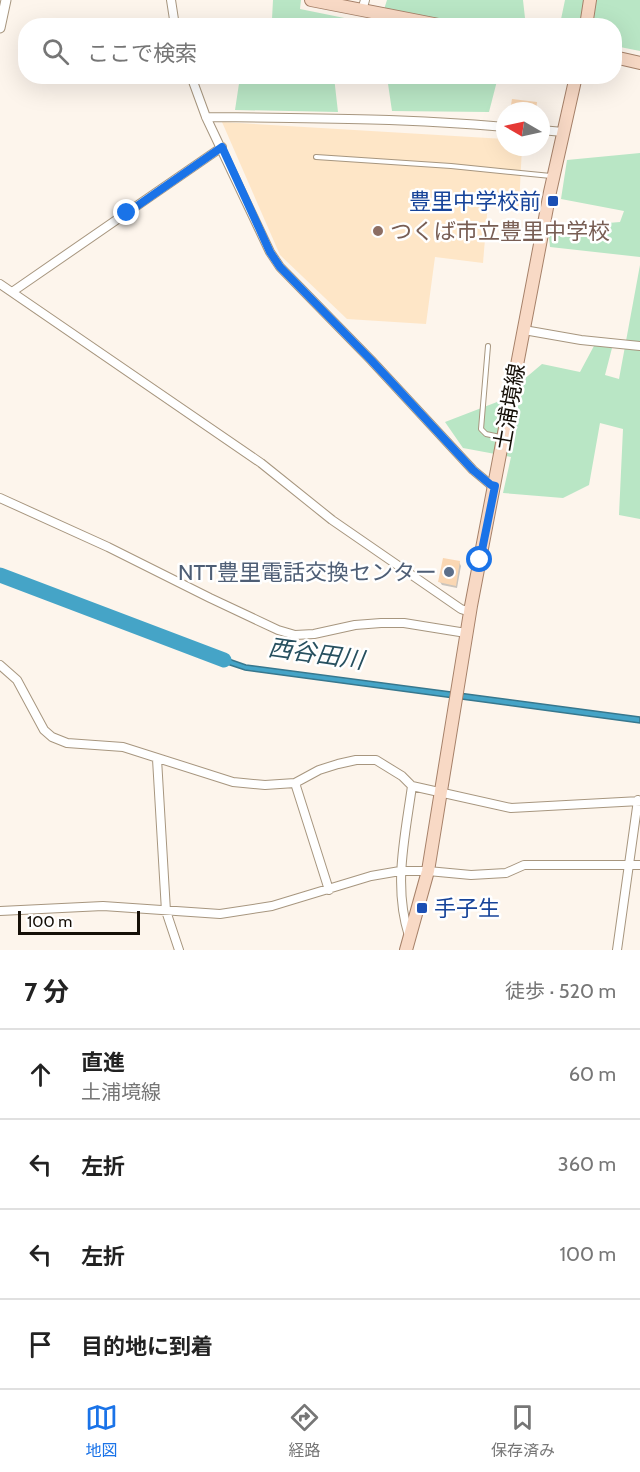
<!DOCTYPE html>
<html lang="ja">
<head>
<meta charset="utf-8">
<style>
	:root { --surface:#fff; --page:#f6f6f6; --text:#222; --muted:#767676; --line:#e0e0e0; --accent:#1a73e8 }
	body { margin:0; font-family:Cabin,"Noto Sans JP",sans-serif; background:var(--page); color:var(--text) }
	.compass { position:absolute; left:496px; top:102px; width:54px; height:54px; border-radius:50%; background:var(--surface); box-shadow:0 6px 24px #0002; rotate:279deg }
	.scale { position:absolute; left:18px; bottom:15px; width:122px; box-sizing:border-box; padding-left:6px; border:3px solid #150f07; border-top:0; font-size:16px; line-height:21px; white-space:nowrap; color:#150f07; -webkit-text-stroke:4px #fff; paint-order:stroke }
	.stop { position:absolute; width:18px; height:18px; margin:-14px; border:4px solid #1a73e8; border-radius:50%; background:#fff }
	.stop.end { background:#1a73e8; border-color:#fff; box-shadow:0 2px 6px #0008 }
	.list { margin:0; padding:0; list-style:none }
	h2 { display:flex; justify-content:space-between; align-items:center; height:78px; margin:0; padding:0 24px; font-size:26px }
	h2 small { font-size:20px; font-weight:400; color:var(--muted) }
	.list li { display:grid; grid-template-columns:39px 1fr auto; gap:18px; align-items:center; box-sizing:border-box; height:90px; padding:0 24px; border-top:2px solid var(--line) }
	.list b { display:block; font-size:22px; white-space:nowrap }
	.list p { margin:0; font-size:20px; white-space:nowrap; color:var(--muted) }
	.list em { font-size:20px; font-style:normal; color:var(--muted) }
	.icon { flex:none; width:33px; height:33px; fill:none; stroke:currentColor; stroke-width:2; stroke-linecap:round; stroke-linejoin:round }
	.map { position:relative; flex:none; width:640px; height:950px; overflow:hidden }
	.search { position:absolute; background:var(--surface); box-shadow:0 6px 24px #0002; left:18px; right:18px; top:18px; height:66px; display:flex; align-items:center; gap:15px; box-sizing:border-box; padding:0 21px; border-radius:24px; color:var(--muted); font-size:22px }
	.sheet { height:438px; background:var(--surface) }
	nav { display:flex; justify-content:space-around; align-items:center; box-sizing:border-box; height:84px; border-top:2px solid var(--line); background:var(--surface); font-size:16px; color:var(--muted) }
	nav a { display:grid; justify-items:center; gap:3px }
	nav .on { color:var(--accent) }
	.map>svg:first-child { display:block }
</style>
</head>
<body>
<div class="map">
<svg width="640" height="950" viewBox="0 0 640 950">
	<rect width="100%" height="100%" fill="#fdf5ec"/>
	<path fill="#fee6c7" d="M222,122L505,139V147H522L519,206L488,203L483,263L435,257L426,324L347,319L280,255Z"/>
	<path fill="#b9e6c5" d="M273,0H301L300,9L379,25L387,0H523L525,18L560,24L565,0H640V51L615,46L614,26H247L248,20L272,19Z
		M240,77H334L338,112L235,110Z
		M387,77V76L498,77L489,112L392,111Z
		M640,153V257L550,247L548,228L620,222L624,211L561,199L567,160Z
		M640,265V519L619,515L623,429L600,423L589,485L563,498L503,493L511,457L463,448L445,422L497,402L542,364L580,372L595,344L612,348L605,375L619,379Z"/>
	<path fill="#45a4c7" stroke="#37778d" stroke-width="1.5" d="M206,651L246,665L640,717V723L245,670L203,656Z"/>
	<path fill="#0003" d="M459,562L461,566L457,588L442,585L440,582Z"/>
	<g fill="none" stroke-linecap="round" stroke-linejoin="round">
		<path stroke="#45a4c7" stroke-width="15" d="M0,575L224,660"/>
	</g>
	<path fill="#fad7b3" d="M512,99L537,102L536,111H510Z
		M443,558L460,561L456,586L438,582Z"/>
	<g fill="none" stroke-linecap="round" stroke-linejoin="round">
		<defs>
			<path id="service" d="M316,157L451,166L551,176
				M488,346L481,429L486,434L500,437"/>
			<path id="minor" d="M171,0L175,26
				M362,10L365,0
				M191,76L206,117L270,252L280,267L371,360L473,470L491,485L495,486
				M206,117C306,118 406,118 505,127
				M541,130L563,132
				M0,284L261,463L332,520L461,609L470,612
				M12,292L222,147
				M524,330L581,340L640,346
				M0,498L108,547L210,598L278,630L295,635L314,634L355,625L381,623H404L466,633
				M0,665L17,680L44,730L52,737L67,743L123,747L233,782L265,785L295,783L319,770L338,764L356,760H376L402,776L412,786L511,808L640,801
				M157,759L166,911L179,950
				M295,783L329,890
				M0,911L103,906L220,914L272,906L371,876L400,871H428L471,875L506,873L524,865H640
				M409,936C393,886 405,837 412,786
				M617,950L638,800"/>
			<path id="tertiary" d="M0,28L6,0"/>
			<path id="primary" d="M311,0L444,26
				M586,26L590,0
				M614,57L640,63
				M406,950L428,871L471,606L550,192L576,76"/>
		</defs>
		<use href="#service" stroke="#a7967f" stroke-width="6"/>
		<use href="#minor" stroke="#a7967f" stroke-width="10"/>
		<use href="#tertiary" stroke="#a7967f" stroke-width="11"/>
		<use href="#primary" stroke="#a68169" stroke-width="14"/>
		<use href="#service" stroke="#fff" stroke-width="4"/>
		<use href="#minor" stroke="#fff" stroke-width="8"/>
		<use href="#tertiary" stroke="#fff" stroke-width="9"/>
		<use href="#primary" stroke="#f8d9c5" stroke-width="12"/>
	</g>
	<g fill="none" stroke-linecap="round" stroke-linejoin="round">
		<path stroke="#1a73e8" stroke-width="8" d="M127,213L222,147L270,252L280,267L371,360L473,470L491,485L495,486L480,560"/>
	</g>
	<g fill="#1a4fb4" stroke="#fff" stroke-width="2">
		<rect x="547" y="195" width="12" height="12" rx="3"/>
		<rect x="416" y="902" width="12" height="12" rx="3"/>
	</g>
	<circle fill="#8d6e63" stroke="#fff" stroke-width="2" cx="378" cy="231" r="6"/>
	<circle fill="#5c6f8a" stroke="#fff" stroke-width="2" cx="449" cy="572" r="6"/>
	<g text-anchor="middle" stroke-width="5" stroke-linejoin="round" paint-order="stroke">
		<g font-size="22" fill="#164399" stroke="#fff" text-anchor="end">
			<text x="541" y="209">豊里中学校前</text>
			<text x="434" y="916" text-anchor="start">手子生</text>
		</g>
		<g font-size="22" fill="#785e54" stroke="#fff" text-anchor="start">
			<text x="390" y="239">つくば市立豊里中学校</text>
		</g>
		<g font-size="22" fill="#150f07" stroke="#fff">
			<text transform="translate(509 407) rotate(-80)" y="8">土浦境線</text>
		</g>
		<g font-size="22" fill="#4e5e75" stroke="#fff" text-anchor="end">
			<text x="437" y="580">NTT豊里電話交換センター</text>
		</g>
		<g font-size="24" font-style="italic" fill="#27505f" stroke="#fff">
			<text transform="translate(316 654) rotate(8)" y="8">西谷田川</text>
		</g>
	</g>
</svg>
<svg class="compass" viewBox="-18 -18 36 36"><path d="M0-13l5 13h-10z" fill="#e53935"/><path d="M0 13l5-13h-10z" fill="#767676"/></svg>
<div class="scale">100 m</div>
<div class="stop" style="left:480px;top:560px"></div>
<div class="stop end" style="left:127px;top:213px"></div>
<div class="search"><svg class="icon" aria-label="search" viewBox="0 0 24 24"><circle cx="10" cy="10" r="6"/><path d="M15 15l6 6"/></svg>ここで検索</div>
</div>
<section class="sheet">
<h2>7 分<small>徒歩 · 520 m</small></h2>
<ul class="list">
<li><svg class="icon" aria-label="ahead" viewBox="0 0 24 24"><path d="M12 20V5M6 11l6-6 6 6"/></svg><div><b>直進</b><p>土浦境線</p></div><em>60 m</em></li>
<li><svg class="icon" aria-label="left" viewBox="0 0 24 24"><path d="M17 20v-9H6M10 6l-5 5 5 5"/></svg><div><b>左折</b></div><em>360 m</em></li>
<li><svg class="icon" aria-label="left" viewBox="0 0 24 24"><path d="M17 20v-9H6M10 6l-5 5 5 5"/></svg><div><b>左折</b></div><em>100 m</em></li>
<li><svg class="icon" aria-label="arrive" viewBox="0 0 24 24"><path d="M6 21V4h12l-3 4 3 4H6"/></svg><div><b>目的地に到着</b></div></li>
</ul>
</section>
<nav>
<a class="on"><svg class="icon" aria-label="map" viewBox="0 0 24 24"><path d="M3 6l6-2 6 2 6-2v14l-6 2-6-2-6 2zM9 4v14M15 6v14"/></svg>地図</a>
<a><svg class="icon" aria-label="directions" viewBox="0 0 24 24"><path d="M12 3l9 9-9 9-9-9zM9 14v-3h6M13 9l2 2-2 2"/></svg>経路</a>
<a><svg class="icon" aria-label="saved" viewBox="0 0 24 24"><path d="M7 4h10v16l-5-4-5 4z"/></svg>保存済み</a>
</nav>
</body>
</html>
